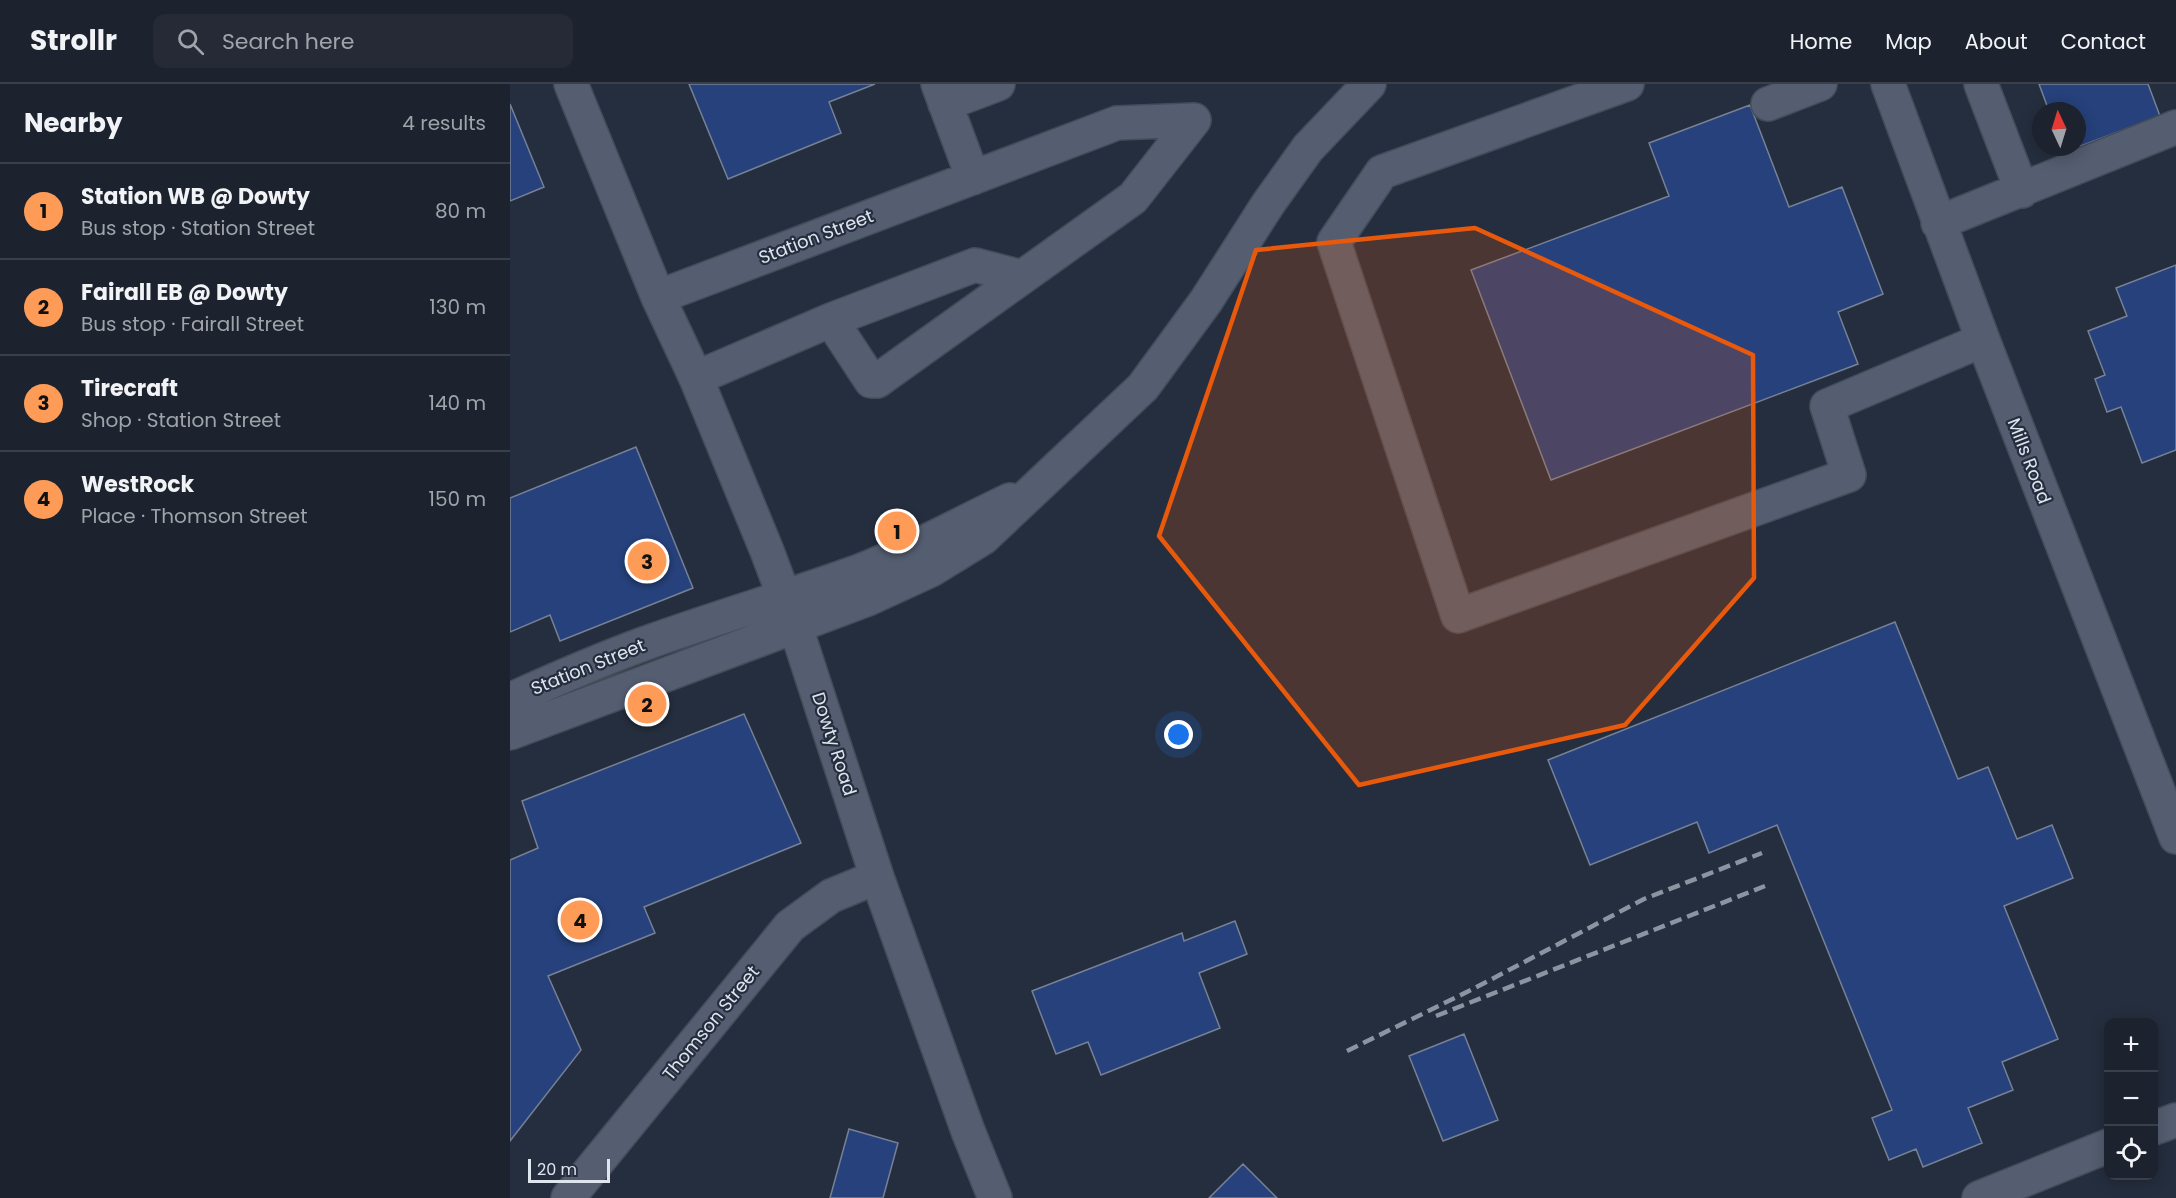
<!DOCTYPE html>
<html lang="en">
<head>
<meta charset="utf-8">
<style>
	:root { --surface:#1c222e; --page:#252a36; --text:#f1f3f6; --muted:#a0a4aa; --line:#3a3f4a; --accent:#fe9c57 }
	body { margin:0; font-family:Poppins,sans-serif; background:var(--page); color:var(--text) }
	.controls { position:absolute; right:18px; bottom:18px; display:grid; overflow:hidden; border-radius:12px; box-shadow:0 3px 15px #0003 }
	.controls button { width:54px; height:54px; display:grid; place-items:center; padding:0; border:0; border-bottom:2px solid var(--line); background:var(--surface); color:var(--text); font:30px sans-serif }
	.compass { position:absolute; left:1522px; top:18px; width:54px; height:54px; border-radius:50%; background:var(--surface); box-shadow:0 3px 15px #0003; rotate:356deg }
	.scale { position:absolute; left:18px; bottom:15px; width:82px; box-sizing:border-box; padding-left:6px; border:3px solid #dfe5ef; border-top:0; font-size:16px; line-height:21px; white-space:nowrap; color:#dfe5ef; -webkit-text-stroke:4px #252e3e; paint-order:stroke }
	.you { position:absolute; left:669px; top:651px; width:21px; height:21px; margin:-15px; border:4px solid #fff; border-radius:50%; background:#1a73e8; box-shadow:0 0 0 9px #1a73e833 }
	.badge { display:grid; place-items:center; width:39px; height:39px; border-radius:50%; background:var(--accent); color:#111; font-size:20px; font-weight:700 }
	.pin { position:absolute; translate:-50% -50%; border:3px solid #fff; box-shadow:0 2px 6px #0006 }
	.list { margin:0; padding:0; list-style:none }
	h2 { display:flex; justify-content:space-between; align-items:center; height:78px; margin:0; padding:0 24px; font-size:26px }
	h2 small { font-size:20px; font-weight:400; color:var(--muted) }
	.list li { display:grid; grid-template-columns:39px 1fr auto; gap:18px; align-items:center; box-sizing:border-box; height:96px; padding:0 24px; border-top:2px solid var(--line) }
	.list b { display:block; font-size:22px; white-space:nowrap }
	.list p { margin:0; font-size:20px; white-space:nowrap; color:var(--muted) }
	.list em { font-size:20px; font-style:normal; color:var(--muted) }
	.icon { flex:none; width:33px; height:33px; fill:none; stroke:currentColor; stroke-width:2; stroke-linecap:round; stroke-linejoin:round }
	.map { position:relative; flex:none; width:1666px; height:1114px; overflow:hidden }
	header { display:flex; align-items:center; gap:36px; box-sizing:border-box; height:84px; padding:0 30px; background:var(--surface); border-bottom:2px solid var(--line) }
	header strong { font-size:28px }
	nav { display:flex; gap:33px; margin-inline-start:auto; font-size:21px }
	.search { width:420px; height:54px; background:var(--page); display:flex; align-items:center; gap:15px; box-sizing:border-box; padding:0 21px; border-radius:12px; color:var(--muted); font-size:22px }
	main { display:flex }
	aside { flex:1; background:var(--surface) }
	.map>svg:first-child { display:block }
</style>
</head>
<body>
<header>
<strong>Strollr</strong>
<div class="search"><svg class="icon" aria-label="search" viewBox="0 0 24 24"><circle cx="10" cy="10" r="6"/><path d="M15 15l6 6"/></svg>Search here</div>
<nav><a>Home</a><a>Map</a><a>About</a><a>Contact</a></nav>
</header>
<main>
<aside>
<h2>Nearby<small>4 results</small></h2>
<ul class="list">
<li><span class="badge">1</span><div><b>Station WB @ Dowty</b><p>Bus stop · Station Street</p></div><em>80 m</em></li>
<li><span class="badge">2</span><div><b>Fairall EB @ Dowty</b><p>Bus stop · Fairall Street</p></div><em>130 m</em></li>
<li><span class="badge">3</span><div><b>Tirecraft</b><p>Shop · Station Street</p></div><em>140 m</em></li>
<li><span class="badge">4</span><div><b>WestRock</b><p>Place · Thomson Street</p></div><em>150 m</em></li>
</ul>
</aside>
<div class="map">
<svg width="1666" height="1114" viewBox="0 0 1666 1114">
	<rect width="100%" height="100%" fill="#252e3e"/>
	<path fill="#26417b" stroke="#778195" stroke-width="1.5" d="M179,0H365L319,18L331,49L218,95Z
		M1529,0H1638L1650,32L1555,68L1553,63H1567V27H1539Z
		M0,20L34,103L0,117Z
		M1240,21L1279,123L1332,103L1373,210L1328,228L1348,280L1041,396L961,186L1159,112L1139,59Z
		M1666,181V366L1632,379L1611,323L1597,328L1585,295L1595,291L1578,247L1617,232L1606,204Z
		M126,363L183,504L50,557L40,531L0,548V414Z
		M1385,538L1448,695L1478,683L1507,755L1542,741L1563,794L1494,822L1548,955L1492,978L1503,1006L1458,1024L1472,1059L1413,1083L1406,1065L1379,1076L1362,1034L1382,1026L1267,741L1199,769L1187,738L1080,781L1038,676Z
		M234,630L291,759L134,823L145,849L38,892L71,966L0,1057V776L28,764L12,717Z
		M725,837L737,870L689,889L710,944L591,991L578,958L546,970L522,907L672,849L674,857Z
		M954,950L988,1036L933,1057L899,972Z
		M339,1045L388,1059L373,1114H320Z
		M733,1080L767,1114H699Z"/>
	<g fill="none" stroke-linecap="round" stroke-linejoin="round">
		<defs>
			<path id="minor" d="M61,0L148,213L186,294L257,467L286,544L367,793L458,1047L485,1114
				M428,0L463,94
				M1117,0L872,88L824,158L948,532L1339,391L1317,322L1473,256
				M1378,0L1473,256L1666,753
				M1471,0L1512,107
				M435,20L488,0
				M1258,20L1310,0
				M1428,139L1666,43
				M148,213L607,39L684,36
				M321,236L465,181L512,193
				M186,294L321,236L361,297H367L623,114L684,36
				M0,616C46,595 92,575 139,558C208,533 278,513 347,488C400,468 449,440 500,416
				M0,649L358,515L421,486L473,454L633,303L696,217L758,120L798,64L859,0
				M1644,1044L1666,1036
				M58,1114L280,842L321,812L367,793
				M1469,1114L1598,1062"/>
		</defs>
		<use href="#minor" stroke="#444c5a" stroke-width="36"/>
		<use href="#minor" stroke="#545e70" stroke-width="33"/>
		<path stroke="#8d94a1" stroke-width="4.5" stroke-dasharray="12 6" stroke-linecap="butt" d="M926,932L1255,802
			M837,967L961,906L1134,815L1252,769"/>
	</g>
	<path fill="#e8590c" fill-opacity="0.2" stroke="#e8590c" stroke-width="4.5" stroke-linejoin="round" d="M965,144L1243,271L1244,494L1115,641L849,701L649,452L746,166Z"/>
	<g text-anchor="middle" stroke-width="4.5" stroke-linejoin="round" paint-order="stroke">
		<g font-size="18" fill="#dfe5ef" stroke="#252e3e">
			<text transform="translate(306 153) rotate(-21)" y="6">Station Street</text>
			<text transform="translate(1519 377) rotate(69)" y="6">Mills Road</text>
			<text transform="translate(78 583) rotate(-22)" y="6">Station Street</text>
			<text transform="translate(324 660) rotate(72)" y="6">Dowty Road</text>
			<text transform="translate(201 939) rotate(-51)" y="6">Thomson Street</text>
		</g>
	</g>
</svg>
<div class="controls">
<button>+</button>
<button>−</button>
<button><svg class="icon" aria-label="locate" viewBox="0 0 24 24"><circle cx="12" cy="12" r="6"/><path d="M12 2v4M12 18v4M2 12h4M18 12h4"/></svg></button>
</div>
<svg class="compass" viewBox="-18 -18 36 36"><path d="M0-13l5 13h-10z" fill="#e53935"/><path d="M0 13l5-13h-10z" fill="#a0a4aa"/></svg>
<div class="scale">20 m</div>
<div class="you"></div>
<div class="pin badge" style="left:387px;top:447px">1</div>
<div class="pin badge" style="left:137px;top:620px">2</div>
<div class="pin badge" style="left:137px;top:477px">3</div>
<div class="pin badge" style="left:70px;top:836px">4</div>
</div>
</main>
</body>
</html>
